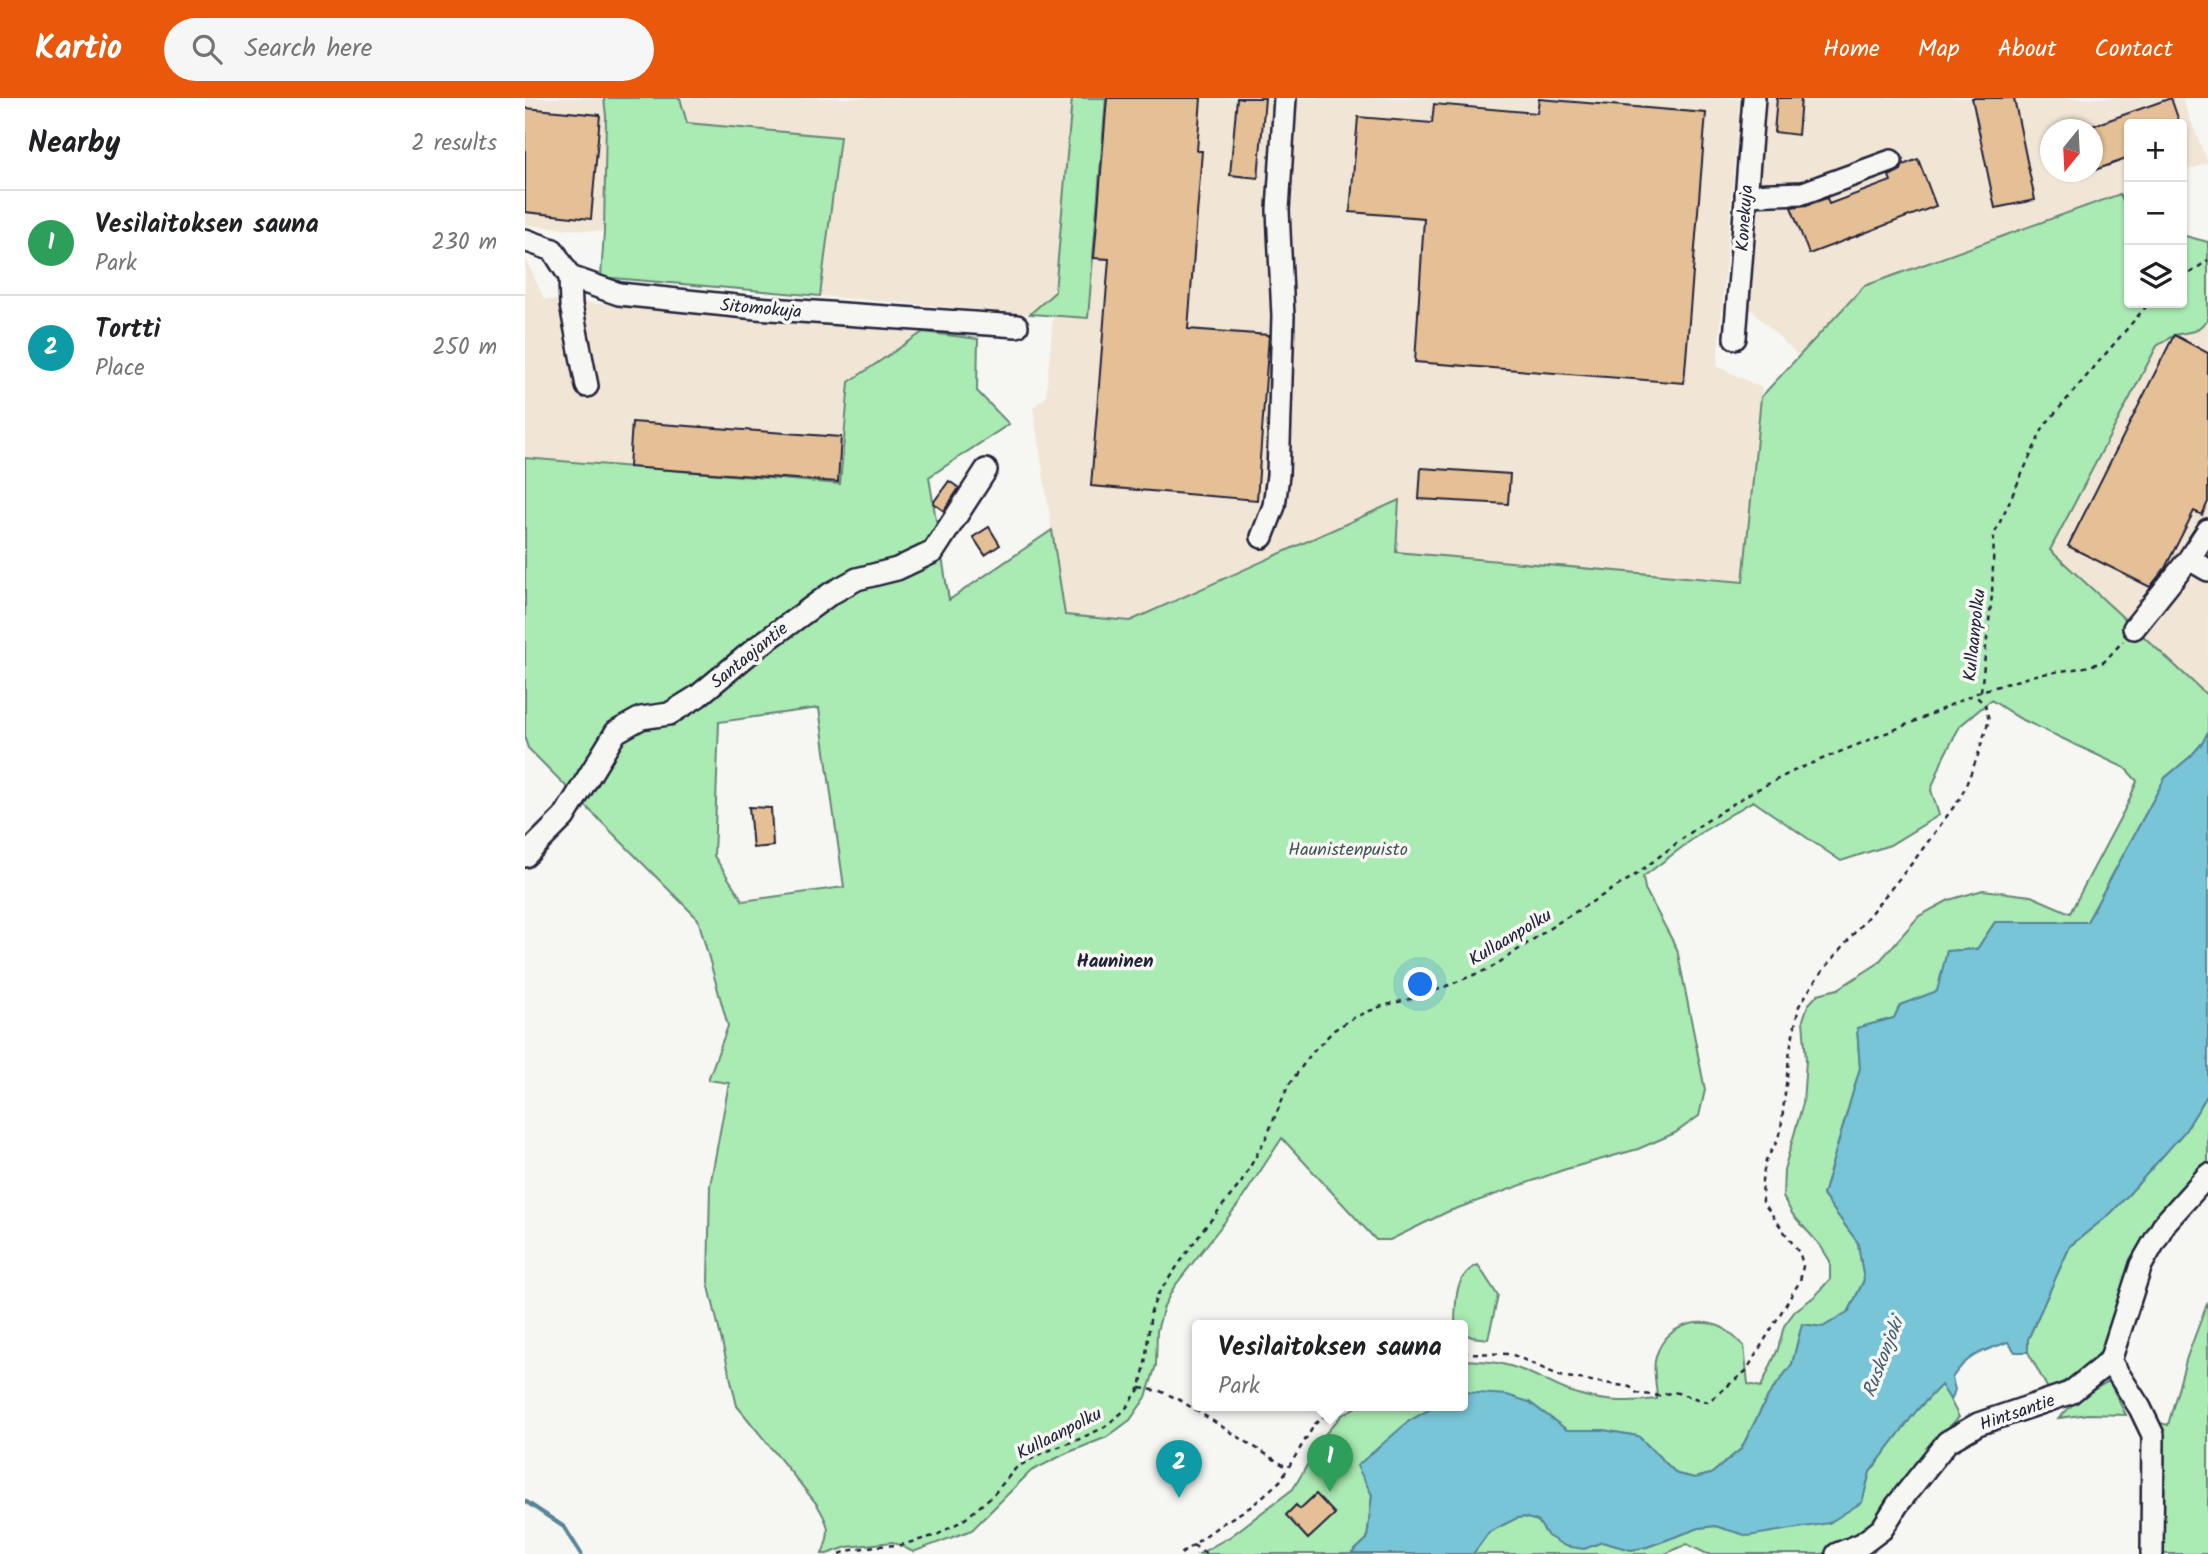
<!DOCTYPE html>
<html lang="en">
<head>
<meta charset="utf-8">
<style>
	:root { --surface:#fff; --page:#f6f6f6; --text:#202124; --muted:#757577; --line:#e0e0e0; --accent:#ea580c }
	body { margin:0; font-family:Kalam,sans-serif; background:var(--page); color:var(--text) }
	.controls { position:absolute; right:21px; top:21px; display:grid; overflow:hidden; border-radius:7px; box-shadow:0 2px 5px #0004 }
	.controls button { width:63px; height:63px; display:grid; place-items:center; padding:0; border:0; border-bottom:2px solid var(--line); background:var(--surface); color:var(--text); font:35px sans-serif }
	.compass { position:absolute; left:1515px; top:21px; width:63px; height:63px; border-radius:50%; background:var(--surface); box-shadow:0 2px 5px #0004; rotate:198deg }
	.you { position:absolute; left:896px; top:887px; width:24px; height:24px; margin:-18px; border:5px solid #fff; border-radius:50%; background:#1a73e8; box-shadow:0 0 0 10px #1a73e833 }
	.badge { display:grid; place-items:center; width:46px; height:46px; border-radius:50%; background:var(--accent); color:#fff; font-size:23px; font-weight:700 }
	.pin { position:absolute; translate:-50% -58px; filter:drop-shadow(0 2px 4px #0008) }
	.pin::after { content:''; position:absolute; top:37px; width:24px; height:21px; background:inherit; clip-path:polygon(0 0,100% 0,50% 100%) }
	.popup { position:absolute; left:667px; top:1222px; width:276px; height:91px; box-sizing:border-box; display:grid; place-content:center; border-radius:7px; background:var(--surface); filter:drop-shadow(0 2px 5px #0005); font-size:23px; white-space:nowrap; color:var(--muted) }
	.popup b { font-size:26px; color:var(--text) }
	.popup::after { content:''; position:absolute; left:50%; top:100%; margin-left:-14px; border:14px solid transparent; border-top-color:var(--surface) }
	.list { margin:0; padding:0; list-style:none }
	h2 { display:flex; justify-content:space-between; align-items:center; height:91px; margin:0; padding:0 28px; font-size:30px }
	h2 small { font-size:23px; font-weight:400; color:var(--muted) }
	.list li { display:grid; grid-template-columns:46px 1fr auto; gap:21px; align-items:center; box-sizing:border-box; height:105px; padding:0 28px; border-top:2px solid var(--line) }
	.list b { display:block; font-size:26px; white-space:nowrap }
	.list p { margin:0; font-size:23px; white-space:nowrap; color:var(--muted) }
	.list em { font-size:23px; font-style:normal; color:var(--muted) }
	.icon { flex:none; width:38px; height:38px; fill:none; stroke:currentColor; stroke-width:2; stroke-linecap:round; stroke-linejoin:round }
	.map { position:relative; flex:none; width:1683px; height:1456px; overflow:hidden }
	header { display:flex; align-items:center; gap:42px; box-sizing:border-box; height:98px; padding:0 35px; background:var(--accent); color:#fff }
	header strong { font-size:33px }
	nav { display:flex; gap:38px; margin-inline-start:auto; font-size:24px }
	.search { width:490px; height:63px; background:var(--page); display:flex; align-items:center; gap:18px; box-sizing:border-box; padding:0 24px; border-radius:38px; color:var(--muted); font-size:26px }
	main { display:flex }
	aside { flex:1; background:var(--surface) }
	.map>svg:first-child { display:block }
</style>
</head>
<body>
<header>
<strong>Kartio</strong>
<div class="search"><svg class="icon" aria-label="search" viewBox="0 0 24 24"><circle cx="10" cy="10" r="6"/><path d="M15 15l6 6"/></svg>Search here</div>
<nav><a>Home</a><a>Map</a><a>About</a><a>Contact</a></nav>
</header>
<main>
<aside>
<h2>Nearby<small>2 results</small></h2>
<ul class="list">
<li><span class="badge" style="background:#2e9e5b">1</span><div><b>Vesilaitoksen sauna</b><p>Park</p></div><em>230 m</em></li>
<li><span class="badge" style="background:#0f9aa8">2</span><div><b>Tortti</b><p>Place</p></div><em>250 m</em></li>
</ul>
</aside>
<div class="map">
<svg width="1683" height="1456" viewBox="0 0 1683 1456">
	<rect width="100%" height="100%" fill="#f6f6f2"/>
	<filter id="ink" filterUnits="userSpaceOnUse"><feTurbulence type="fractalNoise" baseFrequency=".0143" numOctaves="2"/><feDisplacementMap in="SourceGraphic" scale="14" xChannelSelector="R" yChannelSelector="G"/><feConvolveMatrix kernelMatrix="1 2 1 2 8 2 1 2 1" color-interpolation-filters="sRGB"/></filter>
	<g filter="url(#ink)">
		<path fill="#f1e6d6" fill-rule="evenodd" d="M0,0H547L530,194L505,216L76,179L79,134L0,127Z
			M581,0H1215L1192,268L1237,290L1218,484L870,454L873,402L605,523L540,517L508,309L521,299L528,218L563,220Z
			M1242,0H1657L1683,65L1657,74V26H1604V93L1339,188L1274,258L1224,210ZM1526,32H1568V74H1526Z
			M0,159L19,201L398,234L324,284L316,386L0,360Z
			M1683,222V598L1525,452L1632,248L1649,237L1670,233Z"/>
		<path fill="#aaeab3" stroke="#668677" stroke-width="2" fill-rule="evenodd" d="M79,0H155L162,25L315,39L295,198L76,179L79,134L81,18Z
			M547,0H581L563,220L505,216L530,194Z
			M1595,96L1604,117V205H1657V137L1683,144V222L1670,233L1649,237L1632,248L1525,452L1683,598V634L1678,644L1666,658L1640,680L1562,824H1470L1452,851L1422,853L1413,893L1375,907L1369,920L1332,930L1335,970L1298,1097L1333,1145L1339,1182L1324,1213L1298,1229L1277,1226L1267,1266L1243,1298L1216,1351L1186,1376L1170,1380L1152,1376L1113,1338L1078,1332H1042L1004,1304L938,1294V1262C952,1263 968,1263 981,1267C1003,1272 1021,1284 1041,1292C1072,1304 1100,1305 1132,1301C1132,1289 1128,1275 1130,1263C1136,1231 1170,1216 1198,1230C1205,1234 1213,1243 1219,1248L1223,1286L1236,1289L1253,1251L1259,1228L1270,1213L1290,1198L1305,1181V1163L1295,1147L1268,1117L1258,1099L1259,1072L1278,1005L1281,962L1278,922L1283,907L1293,896L1313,891L1352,866L1394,818L1424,802L1458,792L1506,798L1545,815L1603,705L1612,683L1600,670L1494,620L1466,602L1435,628L1419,658L1406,692L1414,717L1365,747L1316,763L1228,703L1177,734L1118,779L1120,791L1152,851L1180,992L1174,1018L1150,1035L1113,1051L1038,1072L922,1114L865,1142H851L757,1040L715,1104L649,1189L639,1208L632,1233L631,1267L621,1299L605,1322L582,1339L542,1355L506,1373L447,1432L388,1454L368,1444L322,1449L302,1456H297C307,1432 304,1426 291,1405L212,1308L183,1184L185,1088L204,985L183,982L203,928L173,821L3,650L0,641V360L315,386L324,284L398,234L453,241L452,293L484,326L404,379L424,502L527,432L540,517L605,523L874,402L871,454L1218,484L1236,299L1339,188ZM294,610L319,789L218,803L189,758L194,624Z
			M1683,996V1068L1639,1108L1625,1135L1577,1251L1560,1274L1523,1291L1503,1254V1241L1545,1148L1586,1115L1604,1096L1660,1033Z
			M953,1167L973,1198L963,1241L947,1239L938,1235V1228H932L930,1224C931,1202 929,1177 953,1167Z
			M1683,1203V1456H1633L1632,1324L1643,1327L1662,1259Z
			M1584,1283L1601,1317L1563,1316L1534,1320L1553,1301Z
			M1417,1286L1434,1319L1412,1342L1347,1428L1316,1450L1297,1456H1182L1162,1446L1140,1456H948L964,1434L991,1420L999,1419L1013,1423L1023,1438L1059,1451L1077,1444L1106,1452L1122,1449L1174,1430L1190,1428L1223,1437L1337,1404L1345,1374L1392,1312Z
			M833,1308H911L884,1323L847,1397L842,1441L826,1456H674L706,1438L768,1391L801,1335L817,1317Z"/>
		<path fill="#78c5d7" stroke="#568499" stroke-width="2" d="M1683,634V996L1660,1033L1604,1096L1586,1115L1545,1148L1503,1241V1254H1490L1483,1244C1456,1254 1443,1256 1427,1280L1430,1292L1426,1303L1416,1287L1392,1312L1345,1374L1337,1404L1304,1425L1223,1438L1190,1428L1174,1430L1122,1449L1106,1452L1077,1444L1059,1451L1040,1448L1023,1438L1013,1423L999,1419L992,1420L964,1434L948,1456H826L842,1441L847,1397L832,1368L884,1323L911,1308H938L939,1294L982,1297L1004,1304L1042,1332H1078L1113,1338L1152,1376L1170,1380L1186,1376L1216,1351L1243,1298L1267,1266L1277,1226L1298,1229L1324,1213L1339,1182L1333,1145L1298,1097L1335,970L1332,930L1369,920L1375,907L1412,893L1422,853L1452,851L1470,824H1562L1640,680L1666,658L1678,644Z"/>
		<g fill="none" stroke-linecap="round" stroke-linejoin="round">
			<path stroke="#568499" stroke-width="4.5" d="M0,1403L39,1429L56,1456"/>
		</g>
		<path fill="#e5c096" stroke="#22223b" stroke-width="2" d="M582,0H676L672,53H677L663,231L744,237L732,402L566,388L584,161L569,160Z
			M712,0H740L733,80L705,77Z
			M1252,0H1276L1273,37L1249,34Z
			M1447,0H1489L1510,102L1470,110Z
			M1646,0L1655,26H1604V60L1567,73V28Z
			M1014,1L1181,15L1159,285L890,264L899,120L825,114L833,19L907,25L909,6L1012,15Z
			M0,10L75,17L66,121L0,114Z
			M1393,61L1411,108L1284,156L1266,109L1282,107L1302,100L1304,106L1366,83L1364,78L1376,72L1378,67Z
			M1649,237L1683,255V404L1677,417L1669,413L1640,470L1625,489L1543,448Z
			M107,324L316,339L313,384L104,369Z
			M896,370L985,376L983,406L894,401Z
			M424,383L434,390L419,413L408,405Z
			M464,429L475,447L460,457L448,439Z
			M224,709L246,710L248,748L228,750Z
			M791,1396L810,1416L783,1441L761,1417L771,1407L775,1411Z"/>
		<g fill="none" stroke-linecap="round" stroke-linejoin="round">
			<defs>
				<path id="minor" d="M1221,97L1278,95L1366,63
					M0,142L28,152L45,179L94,196L231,210L492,228
					M45,179L46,207L62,288
					M1210,240L1229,0
					M737,439L749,408L753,377L758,218L753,112L760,0
					M1664,461L1683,472
					M1609,530L1664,461L1683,432
					M0,758L39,719L91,634L116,620L144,616L173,598L231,550L305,496L332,481L372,471L408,454L461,372
					M1585,1263L1615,1310L1628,1337L1627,1456
					M1312,1456L1337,1446L1357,1431L1372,1407L1422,1344L1453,1326L1545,1295L1585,1263L1616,1167L1640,1125L1683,1077"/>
			</defs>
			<use href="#minor" stroke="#22223b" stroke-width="26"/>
			<path stroke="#22223b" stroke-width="2.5" stroke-dasharray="5 5" stroke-linecap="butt" d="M1657,181L1683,162
				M1456,593L1467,497L1469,437L1519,328L1624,205
				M938,1255L986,1256L1035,1278L1105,1289L1112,1295L1133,1298L1149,1294L1183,1304L1221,1273L1275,1183L1278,1168L1275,1156L1238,1104L1237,1082L1241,1062L1251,1045L1256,1031L1265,951L1274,908L1292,880L1388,764L1436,699L1452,660L1464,622L1460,607L1449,596
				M615,1290L635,1293L653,1301L763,1370
				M668,1447L682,1456
				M315,1456L322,1453L350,1448L376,1447L412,1437L440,1421L468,1397L491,1370L517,1355L550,1343L578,1330L599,1313L615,1290L620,1266L626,1213L633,1196L677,1133L716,1085L741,1040L763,988L786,956L809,932L830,919L857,908L897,898L966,870L1031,826L1109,778L1174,728L1225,695L1273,671L1393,622L1456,593L1511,577L1556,570L1579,564L1598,543
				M656,1456L695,1427L727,1408L755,1383L790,1326L811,1308"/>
			<use href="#minor" stroke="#f6f6f2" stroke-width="21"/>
		</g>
	</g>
	<g text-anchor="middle" stroke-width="7" stroke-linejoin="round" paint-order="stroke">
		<g font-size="18" fill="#22223b" stroke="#f6f6f2">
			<text transform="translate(1219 120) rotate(-86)" y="6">Konekuja</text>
			<text transform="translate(236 210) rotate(5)" y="6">Sitomokuja</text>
			<text transform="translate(1449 537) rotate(-84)" y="6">Kullaanpolku</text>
			<text transform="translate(224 557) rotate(-39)" y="6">Santaojantie</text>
			<text transform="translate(985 839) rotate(-31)" y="6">Kullaanpolku</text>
			<text transform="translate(1492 1314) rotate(-19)" y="6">Hintsantie</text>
			<text transform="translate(534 1335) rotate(-27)" y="6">Kullaanpolku</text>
		</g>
		<g font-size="18" fill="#445459" stroke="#f6f6f2">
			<text x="823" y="757">Haunistenpuisto</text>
		</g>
		<g font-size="19" font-weight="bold" fill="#22223b" stroke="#f6f6f2">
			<text x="590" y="869">Hauninen</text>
		</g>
		<g font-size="19" font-style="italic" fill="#405b72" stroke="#f6f6f2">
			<text transform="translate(1357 1259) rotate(-69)" y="7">Ruskonjoki</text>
		</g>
	</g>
</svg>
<div class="controls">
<button>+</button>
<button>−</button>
<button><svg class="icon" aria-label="layers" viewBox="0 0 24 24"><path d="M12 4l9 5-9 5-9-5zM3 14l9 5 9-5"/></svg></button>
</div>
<svg class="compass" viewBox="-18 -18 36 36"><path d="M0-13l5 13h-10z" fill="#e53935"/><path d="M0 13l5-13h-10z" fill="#757577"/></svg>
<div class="you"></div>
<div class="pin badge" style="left:805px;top:1394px;background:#2e9e5b">1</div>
<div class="popup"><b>Vesilaitoksen sauna</b>Park</div>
<div class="pin badge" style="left:654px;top:1400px;background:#0f9aa8">2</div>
</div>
</main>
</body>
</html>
